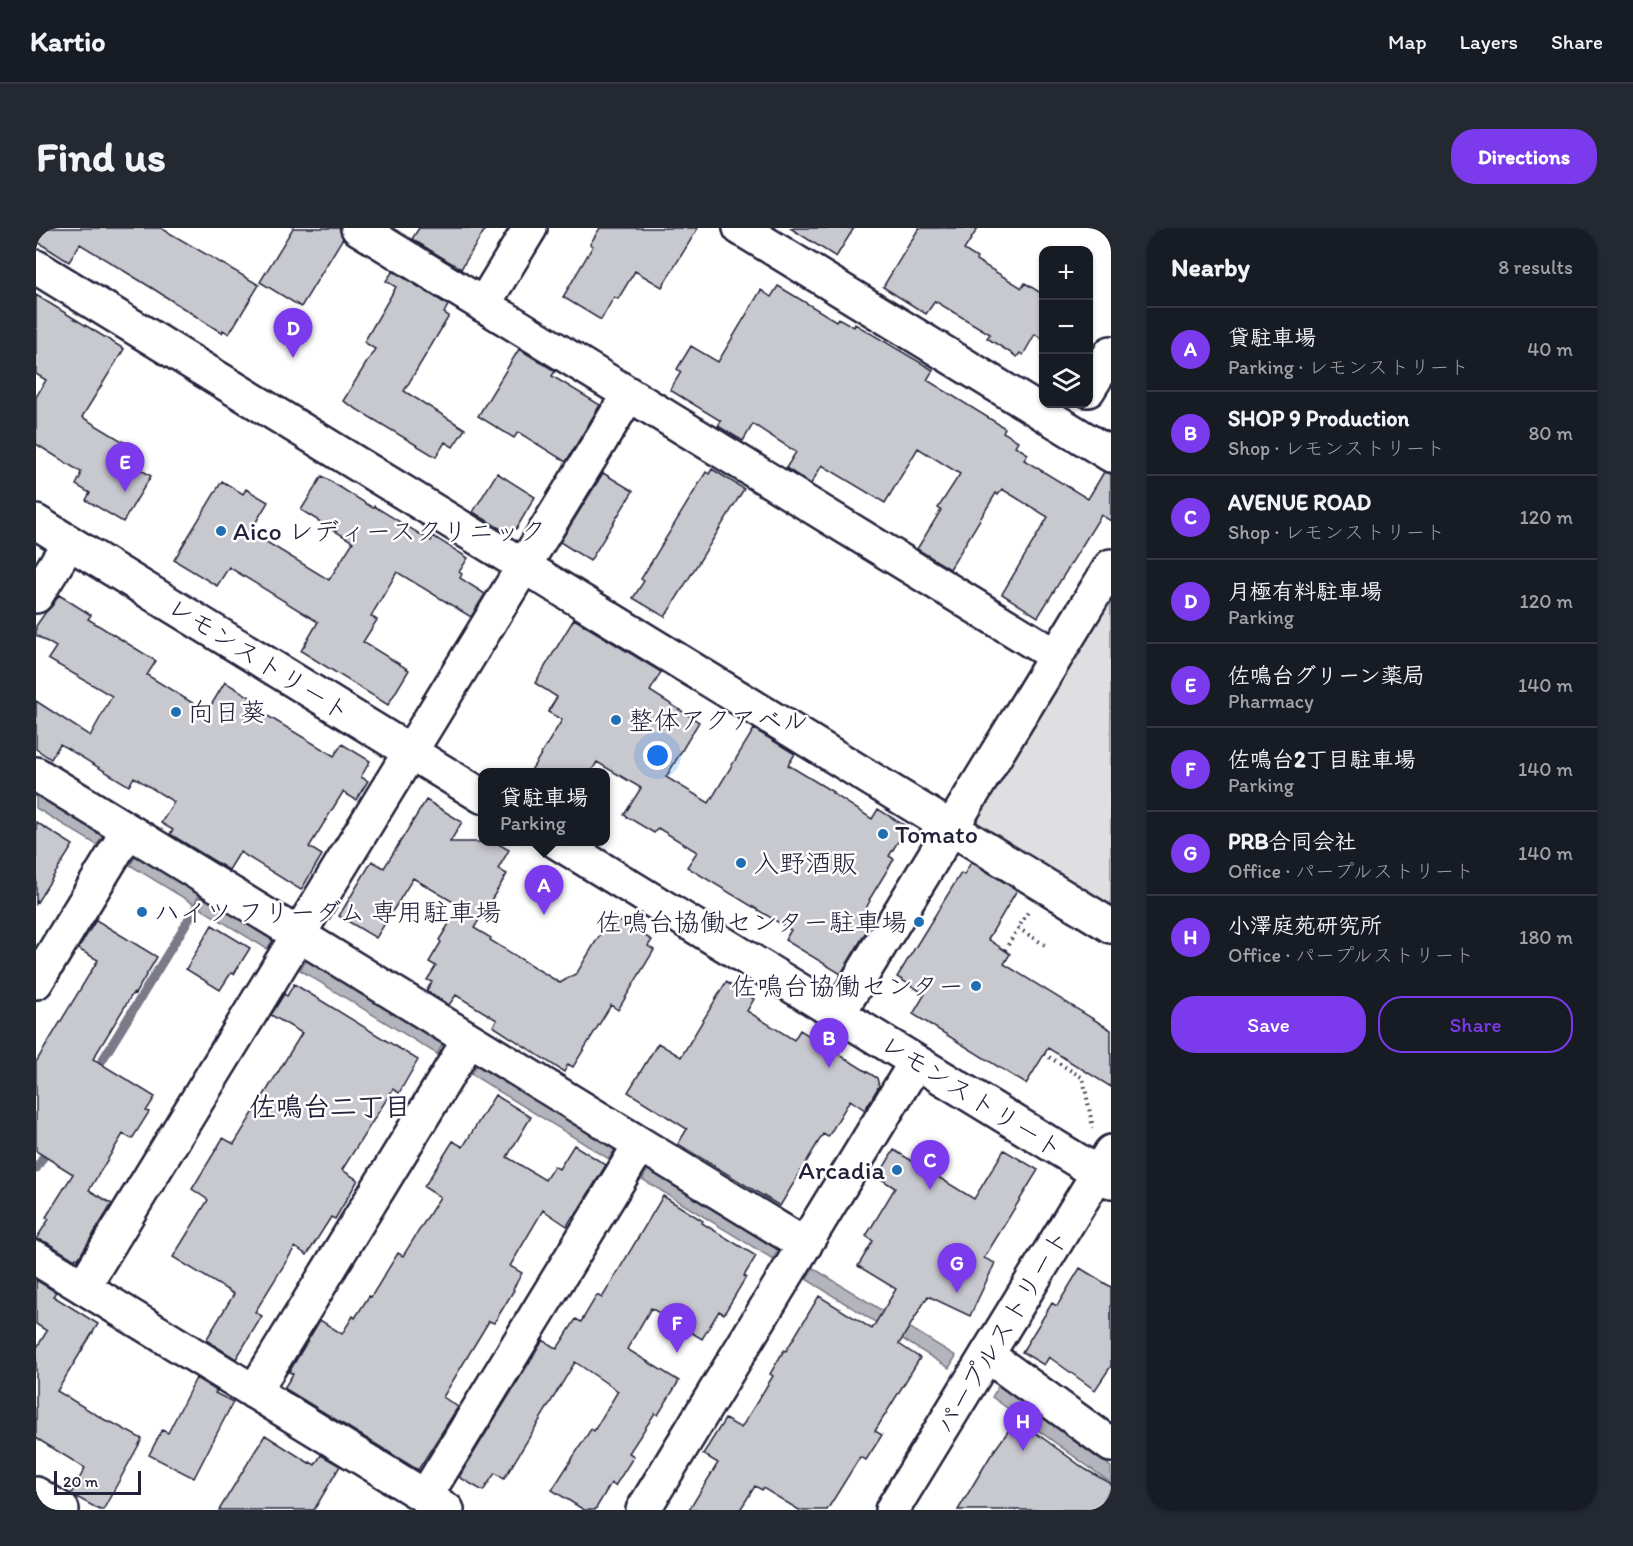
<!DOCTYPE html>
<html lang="en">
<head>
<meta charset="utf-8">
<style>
	:root { --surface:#171b24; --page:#242831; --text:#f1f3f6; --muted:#9ea1a6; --line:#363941; --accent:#7c3aed }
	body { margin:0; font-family:Itim,"Klee One",sans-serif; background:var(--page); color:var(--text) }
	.controls { position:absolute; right:18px; top:18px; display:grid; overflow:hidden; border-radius:12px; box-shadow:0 2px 4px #0004 }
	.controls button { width:54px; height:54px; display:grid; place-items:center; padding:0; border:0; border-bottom:2px solid var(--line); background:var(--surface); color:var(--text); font:30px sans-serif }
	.scale { position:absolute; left:18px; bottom:15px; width:87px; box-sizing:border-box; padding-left:6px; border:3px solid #22223b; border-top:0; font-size:16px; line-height:21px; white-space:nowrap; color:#22223b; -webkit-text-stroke:4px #fff; paint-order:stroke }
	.you { position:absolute; left:622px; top:528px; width:21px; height:21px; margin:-15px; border:4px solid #fff; border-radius:50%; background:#1a73e8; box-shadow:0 0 0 9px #1a73e833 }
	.badge { display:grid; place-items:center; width:39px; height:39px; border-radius:50%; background:var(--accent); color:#fff; font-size:20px; font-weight:700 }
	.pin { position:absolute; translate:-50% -50px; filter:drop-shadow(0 2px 3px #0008) }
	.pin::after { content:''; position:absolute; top:32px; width:21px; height:18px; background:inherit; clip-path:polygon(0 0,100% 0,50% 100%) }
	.popup { position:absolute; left:442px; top:540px; width:132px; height:78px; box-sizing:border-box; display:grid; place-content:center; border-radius:12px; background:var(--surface); filter:drop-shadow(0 2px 4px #0005); font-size:20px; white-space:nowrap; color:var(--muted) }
	.popup b { font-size:22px; color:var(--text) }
	.popup::after { content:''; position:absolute; left:50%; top:100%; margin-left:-12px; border:12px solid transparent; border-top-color:var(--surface) }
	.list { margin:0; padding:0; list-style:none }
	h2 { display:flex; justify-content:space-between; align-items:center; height:78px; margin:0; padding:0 24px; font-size:26px }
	h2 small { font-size:20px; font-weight:400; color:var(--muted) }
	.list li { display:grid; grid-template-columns:39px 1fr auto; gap:18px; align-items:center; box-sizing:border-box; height:84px; padding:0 24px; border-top:2px solid var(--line) }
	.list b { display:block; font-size:22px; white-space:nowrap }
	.list p { margin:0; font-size:20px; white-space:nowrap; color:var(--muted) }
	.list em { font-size:20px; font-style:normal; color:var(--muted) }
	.actions { display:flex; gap:12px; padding:18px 24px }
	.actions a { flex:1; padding:14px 0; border:2px solid var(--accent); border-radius:24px; text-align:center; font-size:21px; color:var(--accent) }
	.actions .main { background:var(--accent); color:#fff }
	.icon { flex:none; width:33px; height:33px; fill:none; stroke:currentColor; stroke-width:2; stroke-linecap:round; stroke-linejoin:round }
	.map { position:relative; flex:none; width:1075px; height:1282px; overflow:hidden; border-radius:24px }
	header { display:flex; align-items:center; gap:36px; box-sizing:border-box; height:84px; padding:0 30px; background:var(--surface); border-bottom:2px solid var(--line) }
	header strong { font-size:28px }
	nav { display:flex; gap:33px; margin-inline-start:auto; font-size:21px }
	.intro { display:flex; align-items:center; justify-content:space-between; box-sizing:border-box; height:144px; padding:0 36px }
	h1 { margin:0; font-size:42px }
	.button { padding:15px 27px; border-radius:24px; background:var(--accent); color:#fff; font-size:21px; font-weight:700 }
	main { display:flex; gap:36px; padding:0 36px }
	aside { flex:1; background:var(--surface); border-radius:24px; box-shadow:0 2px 4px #0004 }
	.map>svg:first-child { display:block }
</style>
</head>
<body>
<header>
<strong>Kartio</strong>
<nav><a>Map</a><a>Layers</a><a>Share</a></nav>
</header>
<div class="intro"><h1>Find us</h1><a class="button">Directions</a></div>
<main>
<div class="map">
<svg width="1075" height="1282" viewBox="0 0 1075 1282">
	<rect width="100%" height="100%" fill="#fff"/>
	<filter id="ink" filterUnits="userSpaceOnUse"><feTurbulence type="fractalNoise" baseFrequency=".0167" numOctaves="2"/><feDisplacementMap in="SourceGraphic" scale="12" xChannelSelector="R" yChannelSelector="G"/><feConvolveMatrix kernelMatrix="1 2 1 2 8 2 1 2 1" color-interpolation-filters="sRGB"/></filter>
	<g filter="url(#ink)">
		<path fill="#dfdfe2" stroke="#80808e" stroke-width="1.5" d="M1075,363V686L941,603L937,588Z"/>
		<path fill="#b4b4bc" stroke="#7a7a88" stroke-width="1.5" d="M0,564L68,606L61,617L0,580Z
			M101,626L238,710L231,721L94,637Z
			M271,730L408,814L401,826L264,742Z
			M442,835L580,919L573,931L435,846Z
			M613,940L743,1020L737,1031L606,951Z
			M777,1040L920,1128L913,1140L770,1051Z
			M963,1157L1075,1239V1255L956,1169Z"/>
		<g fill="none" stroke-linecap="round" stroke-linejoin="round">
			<path stroke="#7a7a88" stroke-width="9" d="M59,844L164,673
				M0,941L13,920"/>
		</g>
		<path fill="#c8c8cf" stroke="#22223b" stroke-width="1.5" d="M0,0H125L223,57L193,106L187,102L186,105L116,60L44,16L33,34L0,13Z
			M257,0H303L307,10L265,79L224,54Z
			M383,0H450L425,41L376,11Z
			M564,0H662L626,59L599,43L582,71L578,69L565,92L527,69L557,18L554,16Z
			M754,0H818L800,29Z
			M883,0H942L928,22L941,30L940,32L986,60L989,55L1008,67V112L999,106L987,127L984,125L981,129L951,110L954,106L899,73L890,86L847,59Z
			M357,43L412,77L408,85L413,88L368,163L429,201L417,219L409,214L400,229L307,173L339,121L328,114L360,59L350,53Z
			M742,58L800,93L802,90L818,99L819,96L897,142L891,152L969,200L967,204L982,213L979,218L992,226L988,232L1052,271L1068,244L1075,246V293L1065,287L1002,389L966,366L1012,289L966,261L962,267L960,265L914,341L881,321L905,282L902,280L924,246L882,220L849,275L786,237L775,256L750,240L760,224L717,196L707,213L682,198L685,193L634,162L645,144L641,141L655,118L682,134L725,62L735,69Z
			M0,67L88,121L46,189L96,219L88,231L115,248L87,294L50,272L54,265L40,257L45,247H44L45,244L0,216V169L10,152L0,146Z
			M483,121L519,143L516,148L564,177L530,234L482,204L478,210L442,188Z
			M676,241L708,261L629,389L597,370L608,353L605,351L670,244L673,246Z
			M461,245L499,269L480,301L468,303L437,284Z
			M567,245L597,263L554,333L524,314Z
			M286,248L337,280L338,278L395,313L397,308L432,330L423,344L426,346L424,350L449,366L435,389L361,344L335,388L341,392L327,414L373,442L352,477L265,423L282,394L193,339L181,358L138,332L186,253L207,266L210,261L232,274L214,304L293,352L317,314L265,282Z
			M23,367L55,387L52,391L120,433L111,447L171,484L189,454L229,478L225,484L298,528L306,516L334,533L325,549L332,553L320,572L307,564L273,619L286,627L265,662L204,624L193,642L134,606L137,602L125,595L138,574L98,549L93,558L24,516L15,531L0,521V473L54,508L76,468L12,431L20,419L0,407V398L9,385L16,378Z
			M538,391L625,444L614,463L663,494L630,549L673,575L718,501L759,526L752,537L797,564L796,565L836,591L842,581L871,599L853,628L858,631L833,672L834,673L824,691L834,697L805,746L749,712L755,702L651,639L661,624L622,600L618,605L588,587L605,560L561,534L555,544H494L526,492L512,484L521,469L499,455Z
			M390,572L426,594L414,614H459L473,622L462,641L471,646L438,700L455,710L454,712L524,755L541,745L575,688L616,712L612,718L618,722L582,782L575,777L537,839L532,836L528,844L457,798L461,792L420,767L413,777L390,763L396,754L391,752L400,738L393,734L405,714L403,712L424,678L377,650L340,710L303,688L336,633L348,640Z
			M0,594L37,617L0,676Z
			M935,634L981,662L952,711L974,726L968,736L1075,802V859L1012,820L990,856L877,786L889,766L861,749L925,645L928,647Z
			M60,692L121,729L99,766L97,765L57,831L119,869L110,883L113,884L96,911L87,906L53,962L76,976L42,1031L40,1030L39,1032L10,1014L0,1011L13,991L10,989L37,946L0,923V834L62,732L42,721Z
			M176,697L214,720L198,746L195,745L184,762L150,741Z
			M690,754L718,771L711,783L758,812L764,802L841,850L843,858L829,882L814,872L792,909L787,906L744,978L642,916L651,901L592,864L622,815L645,829Z
			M258,756L382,832L363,865L357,861L306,942L322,952L299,991L295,989L271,1027L259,1019L219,1084L226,1088L200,1131L170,1112L198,1066L137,1029L172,972L156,961L187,910L198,916L266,805L235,787L248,766L251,768Z
			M459,867L495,889L471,929L509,952L518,938L523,941L538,917L570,937L538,989L537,988L531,998L507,982L474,1038L486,1045L477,1061L478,1062L458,1095L453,1093L407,1169L422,1179L382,1242L248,1160L257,1146L253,1144L284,1092L306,1106L317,1088L319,1090L333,1068L335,1069L362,1025L367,1028L404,969L388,959L417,913L427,919Z
			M858,922L938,971L968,922L1002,942L948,1030L959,1035L934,1088L892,1068L863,1116L884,1130L839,1203L846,1207L830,1232L824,1229L791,1282H763L727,1260L726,1262L719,1258L704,1282H653L682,1235L667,1226L689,1191L705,1200L737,1148L734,1146L748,1122L750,1123L783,1068L836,1101L860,1061L822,1038L837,1013L830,1008L859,960L842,949Z
			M627,968L667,993L666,995L720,1028L708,1048L710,1049L688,1086L683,1083L666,1111L615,1080L591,1121L643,1153L622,1187L619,1185L593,1225L598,1228L579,1258L575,1255L559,1282H548L516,1262L555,1201L558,1203L582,1163L539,1134L468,1251L459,1245L447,1263L423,1249L507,1112L521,1121L540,1091L545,1094L561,1067L566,1070Z
			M1044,1040L1075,1059V1138L1059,1162L1013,1129L1008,1137L986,1124L1016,1075L1021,1078Z
			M0,1052L20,1064L17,1068L62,1096L21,1163L74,1195L75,1194L106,1211L67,1282H64L35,1266L49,1240L0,1210V1121L11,1103L0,1096Z
			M160,1150L181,1163L179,1165L197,1174L158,1250L113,1227L126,1202L132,1205Z
			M981,1191L1049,1241L1075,1256V1260L1062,1282H922L955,1227Z
			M229,1207L273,1235L274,1234L279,1237L285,1227L304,1238L278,1282H183Z"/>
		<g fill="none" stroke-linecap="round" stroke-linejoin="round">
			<defs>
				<path id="street" d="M322,0L1020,428
					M704,0L1075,227
					M0,39L1075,698
					M1052,162L1075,125
					M0,368L33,315
					M0,546L769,1017
					M0,754L92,603
					M802,786L1075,338
					M0,1030L411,1282
					M47,1059L593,166
					M951,1127L1075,1217
					M218,1164L433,812
					M0,1266L26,1282
					M389,1269L604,917
					M607,1282L880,834"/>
				<path id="secondary" d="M447,77L494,0
					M0,294L446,568
					M521,614L1075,953
					M856,1282L1075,924"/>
			</defs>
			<use href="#street" stroke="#22223b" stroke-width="38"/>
			<use href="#secondary" stroke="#22223b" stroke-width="38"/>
			<path stroke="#22223b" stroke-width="4" stroke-dasharray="1.5 4.5" stroke-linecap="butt" d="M982,700L1012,719
				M969,722L992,684
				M1008,826L1047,850L1057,900"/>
			<use href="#street" stroke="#fff" stroke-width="33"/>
			<use href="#secondary" stroke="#fff" stroke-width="33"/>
		</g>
	</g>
	<g fill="#1f6fb2" stroke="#fff" stroke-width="2">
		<circle cx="185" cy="303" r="6"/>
		<circle cx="140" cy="484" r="6"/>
		<circle cx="580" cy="492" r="6"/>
		<circle cx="847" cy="606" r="6"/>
		<circle cx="705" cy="635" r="6"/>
		<circle cx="106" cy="684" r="6"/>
		<circle cx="883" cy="694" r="6"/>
		<circle cx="940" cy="758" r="6"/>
		<circle cx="861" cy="942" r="6"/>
	</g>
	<g text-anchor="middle" stroke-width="5" stroke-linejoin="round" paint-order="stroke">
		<g font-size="26" fill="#22223b" stroke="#fff" text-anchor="start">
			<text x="197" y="312">Aico レディースクリニック</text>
			<text x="152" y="493">向日葵</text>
			<text x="592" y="501">整体アクアベル</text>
			<text x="859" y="615">Tomato</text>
			<text x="717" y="644">入野酒販</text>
			<text x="118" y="693">ハイツ フリーダム 専用駐車場</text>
			<text x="871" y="703" text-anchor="end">佐鳴台協働センター駐車場</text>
			<text x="928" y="767" text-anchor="end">佐鳴台協働センター</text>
			<text x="849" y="951" text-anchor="end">Arcadia</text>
		</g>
		<g font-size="26" fill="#22223b" stroke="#fff">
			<text transform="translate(223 431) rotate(32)" y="9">レモンストリート</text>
			<text transform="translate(936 868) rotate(32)" y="9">レモンストリート</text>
			<text transform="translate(966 1103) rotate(-59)" y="9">パープルストリート</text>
		</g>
		<g font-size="27" font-weight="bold" fill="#22223b" stroke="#fff">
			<text x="294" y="888">佐鳴台二丁目</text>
		</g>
	</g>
</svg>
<div class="controls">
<button>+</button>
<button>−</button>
<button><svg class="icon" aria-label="layers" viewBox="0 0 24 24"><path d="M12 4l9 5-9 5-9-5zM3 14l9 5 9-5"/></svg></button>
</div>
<div class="scale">20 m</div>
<div class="you"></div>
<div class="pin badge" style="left:508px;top:687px">A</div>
<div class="popup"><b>貸駐車場</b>Parking</div>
<div class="pin badge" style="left:793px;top:840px">B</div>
<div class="pin badge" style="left:894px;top:962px">C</div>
<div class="pin badge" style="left:257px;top:130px">D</div>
<div class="pin badge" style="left:89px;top:264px">E</div>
<div class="pin badge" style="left:641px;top:1125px">F</div>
<div class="pin badge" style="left:921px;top:1065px">G</div>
<div class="pin badge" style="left:987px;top:1223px">H</div>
</div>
<aside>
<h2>Nearby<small>8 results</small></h2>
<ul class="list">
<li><span class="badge">A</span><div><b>貸駐車場</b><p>Parking · レモンストリート</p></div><em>40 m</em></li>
<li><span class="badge">B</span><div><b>SHOP 9 Production</b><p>Shop · レモンストリート</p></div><em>80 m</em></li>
<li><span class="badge">C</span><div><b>AVENUE ROAD</b><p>Shop · レモンストリート</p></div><em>120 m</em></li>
<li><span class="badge">D</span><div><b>月極有料駐車場</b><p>Parking</p></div><em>120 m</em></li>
<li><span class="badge">E</span><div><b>佐鳴台グリーン薬局</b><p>Pharmacy</p></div><em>140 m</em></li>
<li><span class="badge">F</span><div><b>佐鳴台2丁目駐車場</b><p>Parking</p></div><em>140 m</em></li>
<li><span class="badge">G</span><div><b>PRB合同会社</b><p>Office · パープルストリート</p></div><em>140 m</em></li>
<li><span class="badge">H</span><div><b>小澤庭苑研究所</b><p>Office · パープルストリート</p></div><em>180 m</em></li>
</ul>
<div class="actions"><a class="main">Save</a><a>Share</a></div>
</aside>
</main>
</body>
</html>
